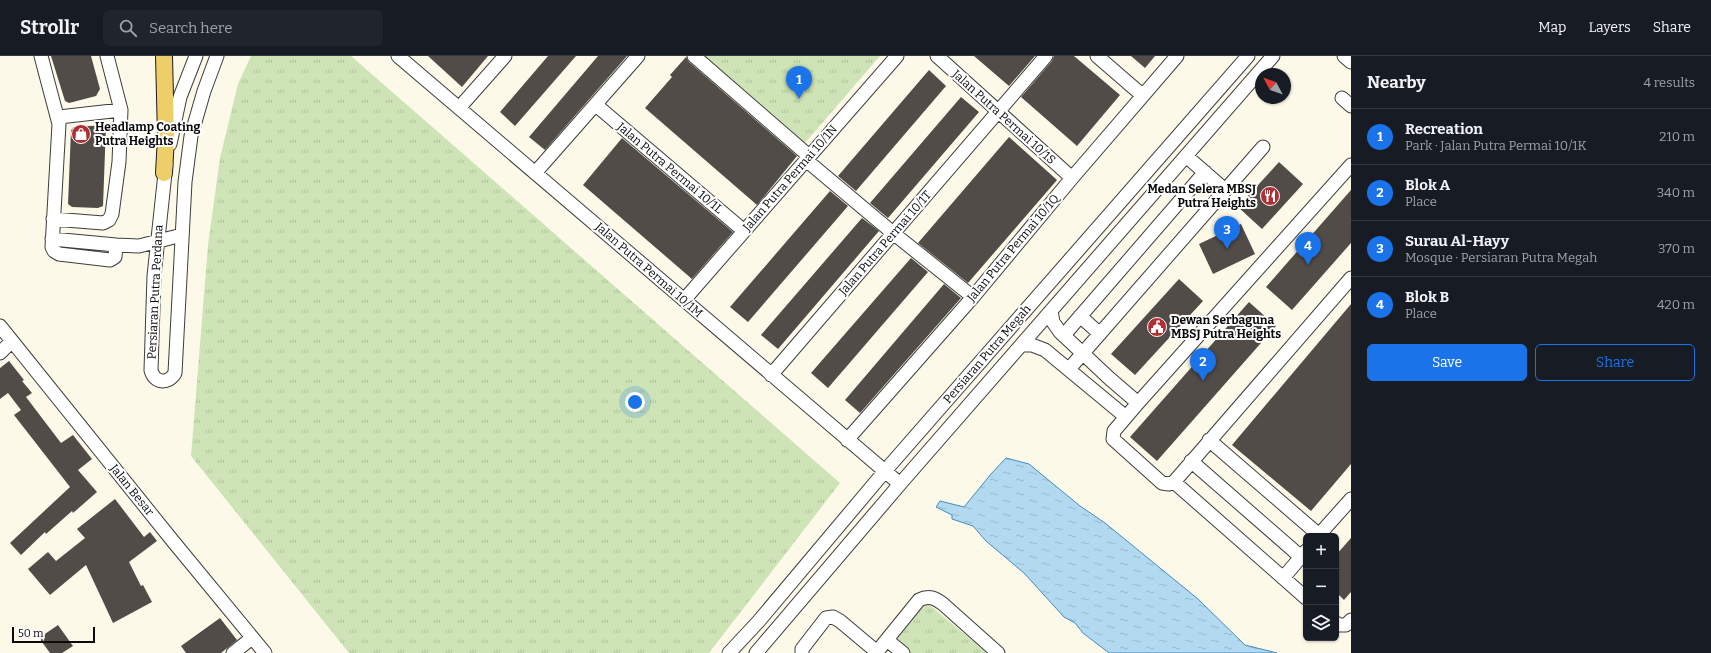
<!DOCTYPE html>
<html lang="en">
<head>
<meta charset="utf-8">
<style>
	:root { --surface:#171b24; --page:#20242c; --text:#f1f3f6; --muted:#9ea1a6; --line:#363941; --accent:#1a73e8 }
	body { margin:0; font-family:Bitter,serif; background:var(--page); color:var(--text) }
	.controls { position:absolute; right:12px; bottom:12px; display:grid; overflow:hidden; border-radius:6px; box-shadow:0 1px 3px #0004 }
	.controls button { width:36px; height:36px; display:grid; place-items:center; padding:0; border:0; border-bottom:1px solid var(--line); background:var(--surface); color:var(--text); font:20px sans-serif }
	.compass { position:absolute; left:1255px; top:12px; width:36px; height:36px; border-radius:50%; background:var(--surface); box-shadow:0 1px 3px #0004; rotate:311deg }
	.scale { position:absolute; left:12px; bottom:10px; width:83px; box-sizing:border-box; padding-left:4px; border:2px solid #0a0a0a; border-top:0; font-size:11px; line-height:14px; white-space:nowrap; color:#0a0a0a; -webkit-text-stroke:3px #fff; paint-order:stroke }
	.you { position:absolute; left:635px; top:346px; width:14px; height:14px; margin:-10px; border:3px solid #fff; border-radius:50%; background:#1a73e8; box-shadow:0 0 0 6px #1a73e833 }
	.badge { display:grid; place-items:center; width:26px; height:26px; border-radius:50%; background:var(--accent); color:#fff; font-size:13px; font-weight:700 }
	.pin { position:absolute; translate:-50% -33px; filter:drop-shadow(0 1px 2px #0008) }
	.pin::after { content:''; position:absolute; top:21px; width:14px; height:12px; background:inherit; clip-path:polygon(0 0,100% 0,50% 100%) }
	.list { margin:0; padding:0; list-style:none }
	h2 { display:flex; justify-content:space-between; align-items:center; height:52px; margin:0; padding:0 16px; font-size:17px }
	h2 small { font-size:13px; font-weight:400; color:var(--muted) }
	.list li { display:grid; grid-template-columns:26px 1fr auto; gap:12px; align-items:center; box-sizing:border-box; height:56px; padding:0 16px; border-top:1px solid var(--line) }
	.list b { display:block; font-size:15px; white-space:nowrap }
	.list p { margin:0; font-size:13px; white-space:nowrap; color:var(--muted) }
	.list em { font-size:13px; font-style:normal; color:var(--muted) }
	.actions { display:flex; gap:8px; padding:12px 16px }
	.actions a { flex:1; padding:9px 0; border:1px solid var(--accent); border-radius:6px; text-align:center; font-size:14px; color:var(--accent) }
	.actions .main { background:var(--accent); color:#fff }
	.icon { flex:none; width:22px; height:22px; fill:none; stroke:currentColor; stroke-width:2; stroke-linecap:round; stroke-linejoin:round }
	.map { position:relative; flex:none; width:1351px; height:597px; overflow:hidden }
	header { display:flex; align-items:center; gap:24px; box-sizing:border-box; height:56px; padding:0 20px; background:var(--surface); border-bottom:1px solid var(--line) }
	header strong { font-size:19px }
	nav { display:flex; gap:22px; margin-inline-start:auto; font-size:14px }
	.search { width:280px; height:36px; background:var(--page); display:flex; align-items:center; gap:10px; box-sizing:border-box; padding:0 14px; border-radius:6px; color:var(--muted); font-size:15px }
	main { display:flex }
	aside { flex:1; background:var(--surface) }
	.map>svg:first-child { display:block }
</style>
</head>
<body>
<header>
<strong>Strollr</strong>
<div class="search"><svg class="icon" aria-label="search" viewBox="0 0 24 24"><circle cx="10" cy="10" r="6"/><path d="M15 15l6 6"/></svg>Search here</div>
<nav><a>Map</a><a>Layers</a><a>Share</a></nav>
</header>
<main>
<div class="map">
<svg width="1351" height="597" viewBox="0 0 1351 597">
	<defs>
		<pattern id="grass-tufts" width="24" height="20" patternUnits="userSpaceOnUse"><rect width="24" height="20" fill="#cee4b6"/><path d="M3 7l-1-3M5 7V3M7 7l1-3M15 17l-1-3M17 17v-4M19 17l1-3" fill="none" stroke="#b0c29b"/></pattern>
		<pattern id="water-ripples" width="26" height="14" patternUnits="userSpaceOnUse"><rect width="26" height="14" fill="#b2d9f0"/><path d="M2 4q2-2 4 0t4 0M15 11q2-2 4 0t4 0" fill="none" stroke="#98b9cc"/></pattern>
	</defs>
	<rect width="100%" height="100%" fill="#fdf9e9"/>
	<path fill="url(#grass-tufts)" d="M251,0H351L840,427L709,597H349L191,400L208,189L220,102L238,28Z
		M704,0H880L805,87Z
		M925,545L987,597H910L893,583Z"/>
	<path fill="url(#water-ripples)" stroke="#3f8dc1" d="M1006,402L1029,408L1080,450L1105,467L1198,543L1245,589L1277,597H1109L1083,577L1075,567L1064,561L1024,517L986,485L973,470L952,463V459L936,451L940,445L964,451L991,418Z"/>
	<path fill="#524c48" d="M51,0H91L100,33L96,40L69,47L65,45Z
		M428,0H488L462,31Z
		M548,0H576L515,70L500,56Z
		M598,0H627L545,94L529,81Z
		M974,0H1035L1009,30Z
		M1054,0H1074L1120,39L1077,90L1021,41L1052,5Z
		M1131,0H1155L1145,12Z
		M686,1L689,6L797,100L757,149L645,52L672,21L670,19Z
		M929,14L946,30L856,135L838,120Z
		M961,41L979,56L888,162L870,147Z
		M106,69L103,150L98,152L72,151L68,148L71,74L74,71Z
		M1009,81L1057,124L968,227L918,187Z
		M622,82L733,176L692,223L583,129Z
		M1279,106L1303,128L1262,173L1238,151Z
		M1351,134V187L1292,254L1266,231Z
		M830,135L848,150L748,266L730,251Z
		M862,162L879,175L778,293L761,279Z
		M1241,168L1255,198L1213,218L1199,188Z
		M911,202L928,216L828,332L811,317Z
		M1179,223L1203,245L1135,319L1111,298Z
		M944,228L961,242L860,357L845,344Z
		M1249,246L1276,270L1157,405L1130,381Z
		M1351,248V408L1311,455L1232,389Z
		M9,305L24,324L22,325L32,337L26,341L61,387L73,379L92,403L78,414L97,436L73,457L72,455L46,478L45,476L21,499L10,487L70,431L14,359L21,354L8,337L0,343V312Z
		M115,443L144,481L150,476L157,485L129,506L141,530L143,529L152,546L113,567L86,509L50,539L28,513L48,496L56,505L85,482L77,473Z
		M1351,482V536L1344,544L1336,536V499Z
		M220,562L237,584L221,597H186L181,590Z
		M58,569L73,590L62,597H50L39,582Z"/>
	<g fill="none" stroke-linecap="round" stroke-linejoin="round">
		<defs>
			<path id="minor" d="M41,0L59,68L52,191L54,195L59,198L110,204L115,201L116,189
				M398,0L900,428
				M694,0L809,100
				M937,0L1072,122
				M1097,0L1142,39
				M1344,0L1351,6
				M1342,42L1351,50
				M596,49L744,175
				M459,52L505,0
				M59,61L121,54
				M170,88L180,41L196,0
				M1186,100L1225,134
				M806,104L893,177L973,241
				M166,108L154,220L151,314C154,327 168,329 175,317L185,126L191,80L204,35L217,0
				M1351,109L1138,347L1114,375L1113,383L1162,427L1169,428L1174,426L1351,222
				M535,117L638,0
				M53,163L103,167L109,164L112,158L119,106L121,54L107,0
				M52,183L116,189L139,190L182,179
				M684,244L897,0
				M1051,255L1053,266L1060,276L1109,322L1138,347
				M1080,260L1100,278
				M0,270L172,484L265,597
				M1064,279L1205,116
				M1022,289H1032L1045,294L1126,361
				M0,297L12,285
				M1069,313L1263,91
				M771,319L1046,0
				M847,384L973,241L1072,122L1177,0
				M1209,384L1319,479
				M1191,405L1301,501
				M1174,426L1306,542
				M1318,480L1351,443
				M1283,522L1306,495
				M1336,567L1339,569H1346L1351,564
				M887,584L903,597
				M233,597L252,582
				M729,597L758,566L885,415L1248,0
				M756,597L900,428L1273,0
				M802,597V593L826,562L833,561L840,565L877,596
				M876,597L919,544C929,539 935,542 943,548L998,597"/>
			<path id="major" d="M164,0L166,81L164,117"/>
		</defs>
		<use href="#minor" stroke="#3d3d3d" stroke-width="15"/>
		<use href="#major" stroke="#1b1b1b" stroke-width="18"/>
		<use href="#minor" stroke="#fff" stroke-width="13"/>
		<use href="#major" stroke="#edce69" stroke-width="16"/>
	</g>
	<defs>
		<symbol id="shop-disc" viewBox="-11 -11 22 22"><circle r="9.5" fill="#ae2f34" stroke="#fff"/><path d="M-5-2.5h2.3a2.7 3.5 0 0 1 5.4 0H5L5.5 6h-11ZM-1.5-2.5h3a1.5 2.3 0 0 0-3 0Z" fill="#fff"/></symbol>
		<symbol id="restaurant-disc" viewBox="-11 -11 22 22"><circle r="9.5" fill="#ae2f34" stroke="#fff"/><path d="M-5-6h1v4h1v-4h1v4h1v-4h1v5L-1.5 .5V6h-2V.5L-5-1ZM5-6V6H3V1.5H1.5Q1.5-4 5-6Z" fill="#fff"/></symbol>
		<symbol id="civic-disc" viewBox="-11 -11 22 22"><circle r="9.5" fill="#ae2f34" stroke="#fff"/><path d="M-.6-6.5H3V-4.5H.6V-3L4-1V1h2V6H-6V1h2V-1L-.6-3ZM-1.2 2.5V6h2.4V2.5Z" fill="#fff"/></symbol>
	</defs>
	<g fill-rule="evenodd">
		<use href="#shop-disc" x="70" y="67" width="22" height="22"/>
		<use href="#restaurant-disc" x="1259" y="129" width="22" height="22"/>
		<use href="#civic-disc" x="1146" y="260" width="22" height="22"/>
	</g>
	<g text-anchor="middle" stroke-width="4" stroke-linejoin="round" paint-order="stroke">
		<g font-size="12" fill="#0a0a0a" stroke="#fff">
			<text transform="translate(1004 61) rotate(42)" y="4">Jalan Putra Permai 10/1S</text>
			<text transform="translate(670 112) rotate(40)" y="4">Jalan Putra Permai 10/1L</text>
			<text transform="translate(790 122) rotate(-49)" y="4">Jalan Putra Permai 10/1N</text>
			<text transform="translate(885 187) rotate(-49)" y="4">Jalan Putra Permai 10/1T</text>
			<text transform="translate(1013 192) rotate(-50)" y="4">Jalan Putra Permai 10/1Q</text>
			<text transform="translate(649 214) rotate(41)" y="4">Jalan Putra Permai 10/1M</text>
			<text transform="translate(155 236) rotate(-87)" y="4">Persiaran Putra Perdana</text>
			<text transform="translate(987 298) rotate(-49)" y="4">Persiaran Putra Megah</text>
			<text transform="translate(132 434) rotate(51)" y="4">Jalan Besar</text>
		</g>
		<g font-size="12" font-weight="bold" fill="#0a0a0a" stroke="#fff" text-anchor="start">
			<text x="95" y="75">Headlamp Coating<tspan x="95" dy="14">Putra Heights</tspan></text>
			<text x="1256" y="137" text-anchor="end">Medan Selera MBSJ<tspan x="1256" dy="14">Putra Heights</tspan></text>
			<text x="1171" y="268">Dewan Serbaguna<tspan x="1171" dy="14">MBSJ Putra Heights</tspan></text>
		</g>
	</g>
</svg>
<div class="controls">
<button>+</button>
<button>−</button>
<button><svg class="icon" aria-label="layers" viewBox="0 0 24 24"><path d="M12 4l9 5-9 5-9-5zM3 14l9 5 9-5"/></svg></button>
</div>
<svg class="compass" viewBox="-18 -18 36 36"><path d="M0-13l5 13h-10z" fill="#e53935"/><path d="M0 13l5-13h-10z" fill="#9ea1a6"/></svg>
<div class="scale">50 m</div>
<div class="you"></div>
<div class="pin badge" style="left:799px;top:43px">1</div>
<div class="pin badge" style="left:1203px;top:325px">2</div>
<div class="pin badge" style="left:1227px;top:193px">3</div>
<div class="pin badge" style="left:1308px;top:209px">4</div>
</div>
<aside>
<h2>Nearby<small>4 results</small></h2>
<ul class="list">
<li><span class="badge">1</span><div><b>Recreation</b><p>Park · Jalan Putra Permai 10/1K</p></div><em>210 m</em></li>
<li><span class="badge">2</span><div><b>Blok A</b><p>Place</p></div><em>340 m</em></li>
<li><span class="badge">3</span><div><b>Surau Al-Hayy</b><p>Mosque · Persiaran Putra Megah</p></div><em>370 m</em></li>
<li><span class="badge">4</span><div><b>Blok B</b><p>Place</p></div><em>420 m</em></li>
</ul>
<div class="actions"><a class="main">Save</a><a>Share</a></div>
</aside>
</main>
</body>
</html>
